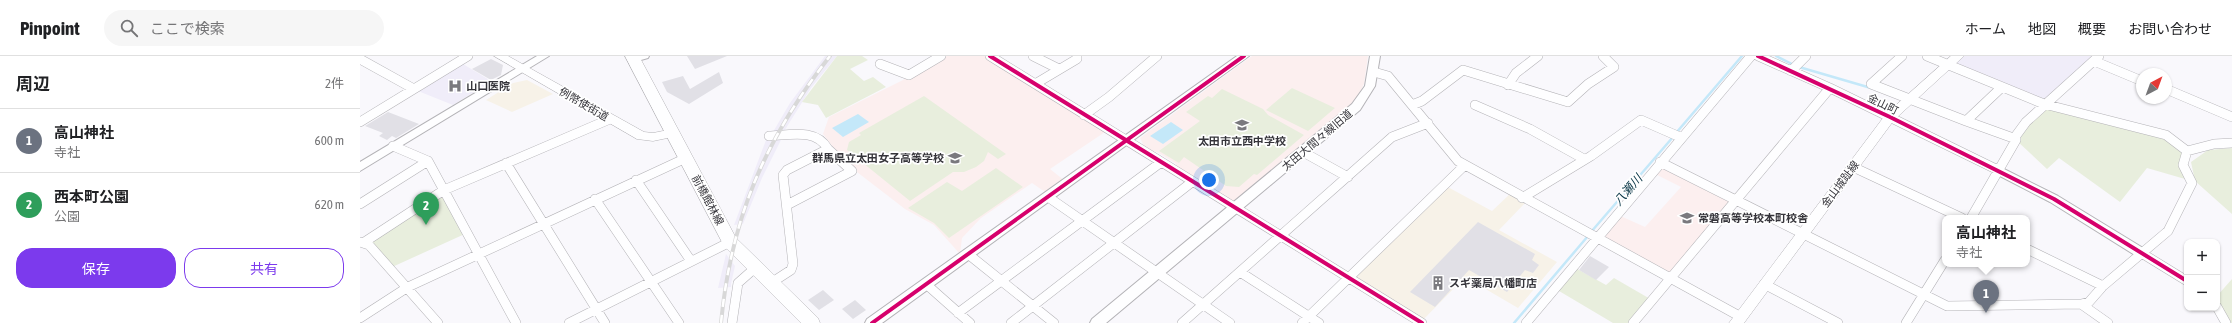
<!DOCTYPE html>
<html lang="ja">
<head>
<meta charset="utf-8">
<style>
	:root { --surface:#fff; --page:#f6f6f6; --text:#202124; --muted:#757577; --line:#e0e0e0; --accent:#7c3aed }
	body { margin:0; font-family:"Asap Condensed","Noto Sans JP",sans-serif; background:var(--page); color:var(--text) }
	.controls { position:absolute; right:12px; bottom:12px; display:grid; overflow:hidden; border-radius:8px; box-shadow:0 1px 3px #0004 }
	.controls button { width:36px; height:36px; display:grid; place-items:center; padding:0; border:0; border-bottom:1px solid var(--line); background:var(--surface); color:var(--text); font:20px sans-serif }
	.compass { position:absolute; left:1776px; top:12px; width:36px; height:36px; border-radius:50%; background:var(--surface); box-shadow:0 1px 3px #0004; rotate:41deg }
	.you { position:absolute; left:849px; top:124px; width:14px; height:14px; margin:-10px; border:3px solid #fff; border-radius:50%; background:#1a73e8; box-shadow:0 0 0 6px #1a73e833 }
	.badge { display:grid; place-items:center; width:26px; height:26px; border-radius:50%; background:var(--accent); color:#fff; font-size:13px; font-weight:700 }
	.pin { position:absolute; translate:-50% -33px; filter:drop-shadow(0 1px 2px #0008) }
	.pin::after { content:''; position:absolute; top:21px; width:14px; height:12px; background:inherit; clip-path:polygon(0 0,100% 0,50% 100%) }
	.popup { position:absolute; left:1582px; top:159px; width:88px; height:52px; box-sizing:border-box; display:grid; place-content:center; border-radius:8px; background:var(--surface); filter:drop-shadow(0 1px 3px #0005); font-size:13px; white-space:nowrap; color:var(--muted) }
	.popup b { font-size:15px; color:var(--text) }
	.popup::after { content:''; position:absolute; left:50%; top:100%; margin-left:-8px; border:8px solid transparent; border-top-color:var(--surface) }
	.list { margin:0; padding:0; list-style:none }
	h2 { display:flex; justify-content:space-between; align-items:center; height:52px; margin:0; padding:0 16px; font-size:17px }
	h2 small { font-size:13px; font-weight:400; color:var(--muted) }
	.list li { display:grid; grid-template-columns:26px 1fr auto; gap:12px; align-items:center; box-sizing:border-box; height:64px; padding:0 16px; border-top:1px solid var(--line) }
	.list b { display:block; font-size:15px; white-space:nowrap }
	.list p { margin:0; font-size:13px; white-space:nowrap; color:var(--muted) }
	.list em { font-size:13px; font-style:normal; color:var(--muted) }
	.actions { display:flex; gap:8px; padding:12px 16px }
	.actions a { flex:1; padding:9px 0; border:1px solid var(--accent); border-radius:16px; text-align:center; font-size:14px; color:var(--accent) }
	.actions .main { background:var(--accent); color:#fff }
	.icon { flex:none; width:22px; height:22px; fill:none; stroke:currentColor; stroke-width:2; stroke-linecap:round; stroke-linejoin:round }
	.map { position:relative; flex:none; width:1872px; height:267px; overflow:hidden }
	header { display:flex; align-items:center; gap:24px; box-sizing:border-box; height:56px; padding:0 20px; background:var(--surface); border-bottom:1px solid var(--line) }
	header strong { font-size:19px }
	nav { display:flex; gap:22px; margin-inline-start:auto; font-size:14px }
	.search { width:280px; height:36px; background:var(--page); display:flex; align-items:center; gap:10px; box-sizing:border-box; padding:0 14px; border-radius:22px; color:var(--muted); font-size:15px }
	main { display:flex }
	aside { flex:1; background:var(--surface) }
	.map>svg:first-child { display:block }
</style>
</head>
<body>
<header>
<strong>Pinpoint</strong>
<div class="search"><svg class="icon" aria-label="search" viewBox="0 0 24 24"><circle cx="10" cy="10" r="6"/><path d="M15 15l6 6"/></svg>ここで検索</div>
<nav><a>ホーム</a><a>地図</a><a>概要</a><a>お問い合わせ</a></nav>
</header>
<main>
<aside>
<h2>周辺<small>2件</small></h2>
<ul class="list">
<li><span class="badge" style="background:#6b7280">1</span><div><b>高山神社</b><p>寺社</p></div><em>600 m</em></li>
<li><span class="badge" style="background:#2e9e5b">2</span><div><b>西本町公園</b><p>公園</p></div><em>620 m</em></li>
</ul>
<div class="actions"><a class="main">保存</a><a>共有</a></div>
</aside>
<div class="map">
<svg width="1872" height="267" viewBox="0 0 1872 267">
	<rect width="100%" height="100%" fill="#f9f8fc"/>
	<path fill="#f7f2e8" d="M167,24L193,38L152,56L126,44L153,27Z
		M1084,129L1132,155L1152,136L1167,145L1139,174L1197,206L1158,252L1105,221L1061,266L987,223Z"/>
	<path fill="#f0edf9" d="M465,0H477L451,32L423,77L413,76L430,47Z
		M1598,0H1737L1684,48L1588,9Z
		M103,8L131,25L93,49L58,35Z
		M422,82L402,122L383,168L374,169L406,84Z
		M366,198L375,210L371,228V231L358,232Z"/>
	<path fill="#fcefef" d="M585,0H627L745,76L690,113L705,125L688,138L672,127L621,162L602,182L600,198L574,169L545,153L497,116L473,91L463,78L469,61L547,22Z
		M892,0H1008L1004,28L996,44L875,145H872L820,114L815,107L797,96L785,92L780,82Z
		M1300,106L1376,144L1311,222L1236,182L1256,158L1285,171L1321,131L1291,116Z"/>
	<path fill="#e8eedd" d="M477,0H502L508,4L490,13L504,25L513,21L526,31L466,62L458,49L442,46Z
		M932,32L975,52L948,75L906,54Z
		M862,33L903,53L908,59L944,79L897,119L894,118L879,131L866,130L824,101L819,107L799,95L840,65L826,56L848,40L852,42Z
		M564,40L646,98L638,103L628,96L624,105L616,111L604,116H593L550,145L487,94L489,86L501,79L499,77Z
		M1684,48L1793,75L1827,95L1823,109L1825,123L1787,112L1760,146L1699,102L1687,113L1656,84Z
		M1872,92V158L1835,125L1831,106L1848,94Z
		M636,112L663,131L589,182L574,167L548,152L587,126L602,135Z
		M84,134L107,177L30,212L3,187Z
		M1212,210L1246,229L1254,222L1292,244L1273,267H1253L1194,232Z
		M1872,223V267H1863L1857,252V240Z"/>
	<path fill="#c4e8f9" d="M498,58L509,66L483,81L472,72Z
		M811,66L823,74L803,88L790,80Z"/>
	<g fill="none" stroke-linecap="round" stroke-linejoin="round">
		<path stroke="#c4e8f9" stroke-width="2.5" d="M1416,0L1434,9
			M1439,11L1511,32
			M1316,77L1382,0
			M1231,176L1313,81
			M1154,267L1228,180"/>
	</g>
	<path fill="#e1e0e6" d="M327,0H367L335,13Z
		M131,3L143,9L141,19L131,24L112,13Z
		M359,16L363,27L329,48L307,36L302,26L323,20L330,33Z
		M28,56L59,68L36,82L32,80L27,84L19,80L23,77L5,70Z
		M1118,166L1175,198L1172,204L1179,209L1173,217L1165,214L1147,236L1109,214L1075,251L1050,236Z
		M1230,200L1249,211L1236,224L1219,214Z
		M463,234L474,244L459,254L448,244Z
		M495,244L506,254L493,263L482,253Z"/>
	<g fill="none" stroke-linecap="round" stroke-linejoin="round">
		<defs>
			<path id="minor" d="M630,0L1062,267
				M673,0L699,13
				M1398,0L1470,32L1640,115
				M1542,0L1511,28L1606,65L1642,31
				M1567,0L1684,48L1806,79L1827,95
				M0,3L54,33
				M1734,5L1782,25
				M520,8L549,19L581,0
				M1431,15L1446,0
				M1014,16L1028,20L1098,105L1381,261
				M675,28L717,3V0
				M1148,29L1156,17L1178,0
				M1806,33L1872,61
				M1052,49L1062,45L1103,14L1208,46L1228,28L1254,11L1243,0
				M1115,49L1170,73L1224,103
				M724,59L749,41L797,0
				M1606,65L1656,83
				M0,66L108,0
				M409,80C430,79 456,72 468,93L427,114L423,119L433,208L431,214L411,227
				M33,90L68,105L156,267
				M943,96L988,121
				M1300,106L1587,250L1721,248
				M146,107L245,267
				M1493,111L1602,162
				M276,124L331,205
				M688,141L870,267
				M1162,142L1231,100L1281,64L1320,81
				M235,143L319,267
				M0,148L68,105
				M427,149L492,115L468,93
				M1611,162L1656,84L1655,81L1666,66L1739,0
				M0,186L9,189L78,267
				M3,187L84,134L250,63
				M1667,193L1743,230
				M608,198L694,267
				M1783,198L1827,225
				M880,216L959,267
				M566,228L610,267
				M1404,228L1478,267
				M1857,251L1866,267
				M598,257L800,107
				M0,262L48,231L326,102
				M209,267L370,186
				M372,267L378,227L395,212
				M651,267L832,126
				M822,267L1032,81L1068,67
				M942,267L1105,109
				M1166,267L1391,0
				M1273,267L1470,32
				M1546,267L1585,204
				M1748,267L1721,248L1729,246L1743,230L1808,175L1832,127L1823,109L1827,95L1854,88L1872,87"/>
			<path id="tertiary" d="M177,0H189L0,115V106Z
				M273,0H289L288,2L274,6L269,3Z
				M877,0H889L522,267H505L507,263Z
				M1010,0H1020L1015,30L1000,54L746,267H730L732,263L992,48L1005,30Z
				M1640,111L1698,140L1788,195L1789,198L1788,201H1778L1690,146L1636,118L1634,115L1636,112Z"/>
			<path id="secondary" d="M134,0H148L284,76L293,77L313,73L319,77L317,80L293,85L277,83Z
				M1591,0H1604L1534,64L1384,267H1369L1526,58Z"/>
			<path id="primary" d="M265,0H279L376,182L458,262L460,267H441L364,190Z"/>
		</defs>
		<use href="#minor" stroke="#b4b3b7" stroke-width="10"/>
		<use href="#tertiary" stroke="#b4b3b7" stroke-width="2"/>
		<use href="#secondary" stroke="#b4b3b7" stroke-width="1"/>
		<use href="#primary" stroke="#b4b3b7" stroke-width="1"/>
		<use href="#minor" stroke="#fefeff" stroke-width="9"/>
		<use href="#tertiary" fill="#fefeff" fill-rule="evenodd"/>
		<use href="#secondary" fill="#fefeff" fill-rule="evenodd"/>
		<use href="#primary" fill="#fefeff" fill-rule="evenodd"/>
		<defs>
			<path id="rail" d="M361,267C371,162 405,83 470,0"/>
		</defs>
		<use href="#rail" stroke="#d8d8d8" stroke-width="4"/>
		<use href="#rail" stroke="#fff" stroke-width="2.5" stroke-dasharray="8" stroke-linecap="butt"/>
		<defs>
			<path id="cycleway" d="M630,0L1062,267
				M1398,0L1530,61L1694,143L1827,225
				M512,267L884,0"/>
		</defs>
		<use href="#cycleway" stroke="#fff" stroke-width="6"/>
		<use href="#cycleway" stroke="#d6006c" stroke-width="4"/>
	</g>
	<defs>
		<symbol id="hospital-bare" viewBox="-9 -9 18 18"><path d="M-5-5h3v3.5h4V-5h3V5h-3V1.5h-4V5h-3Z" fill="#7a797e" stroke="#fff" stroke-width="2.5" paint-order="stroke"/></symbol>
		<symbol id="school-bare" viewBox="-9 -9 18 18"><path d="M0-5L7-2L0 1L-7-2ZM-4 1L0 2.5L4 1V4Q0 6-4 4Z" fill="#7a797e" stroke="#fff" stroke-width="2.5" paint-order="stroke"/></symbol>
		<symbol id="building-bare" viewBox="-9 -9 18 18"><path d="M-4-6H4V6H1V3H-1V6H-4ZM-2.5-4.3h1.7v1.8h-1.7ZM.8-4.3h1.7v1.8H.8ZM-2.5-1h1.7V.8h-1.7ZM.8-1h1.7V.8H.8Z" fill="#7a797e" stroke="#fff" stroke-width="2.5" paint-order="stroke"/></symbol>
	</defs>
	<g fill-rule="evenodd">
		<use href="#hospital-bare" x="85" y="20" width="20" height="20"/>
		<use href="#school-bare" x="872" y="59" width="20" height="20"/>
		<use href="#school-bare" x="585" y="92" width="20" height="20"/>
		<use href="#school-bare" x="1317" y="152" width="20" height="20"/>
		<use href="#building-bare" x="1068" y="217" width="20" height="20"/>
	</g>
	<g text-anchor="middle" stroke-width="3.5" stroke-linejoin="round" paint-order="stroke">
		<g font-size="11" font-weight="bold" fill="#35343a" stroke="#fff" text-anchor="start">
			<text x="106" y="34">山口医院</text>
			<text x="882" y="89" text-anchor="middle">太田市立西中学校</text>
			<text x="584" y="106" text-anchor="end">群馬県立太田女子高等学校</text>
			<text x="1338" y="166">常磐高等学校本町校舎</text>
			<text x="1089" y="231">スギ薬局八幡町店</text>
		</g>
		<g font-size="11" fill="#35343a" stroke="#fff">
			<text transform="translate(224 48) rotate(30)" y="4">例幣使街道</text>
			<text transform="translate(1523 48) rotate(26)" y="4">金山町</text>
			<text transform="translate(957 84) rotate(-40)" y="4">太田大間々線旧道</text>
			<text transform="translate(1480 128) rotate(-53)" y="4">金山城趾線</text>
			<text transform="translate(348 144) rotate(62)" y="4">前橋館林線</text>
		</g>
		<g font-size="12" font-style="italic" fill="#053344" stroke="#fff">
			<text transform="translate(1268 134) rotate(-49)" y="4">八瀬川</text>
		</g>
	</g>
</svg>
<div class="controls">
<button>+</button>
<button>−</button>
</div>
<svg class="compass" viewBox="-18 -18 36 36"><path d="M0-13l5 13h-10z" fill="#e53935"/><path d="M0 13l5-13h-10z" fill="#757577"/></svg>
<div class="you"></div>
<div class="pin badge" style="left:1626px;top:257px;background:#6b7280">1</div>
<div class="popup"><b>高山神社</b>寺社</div>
<div class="pin badge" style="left:66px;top:169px;background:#2e9e5b">2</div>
</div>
</main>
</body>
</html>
